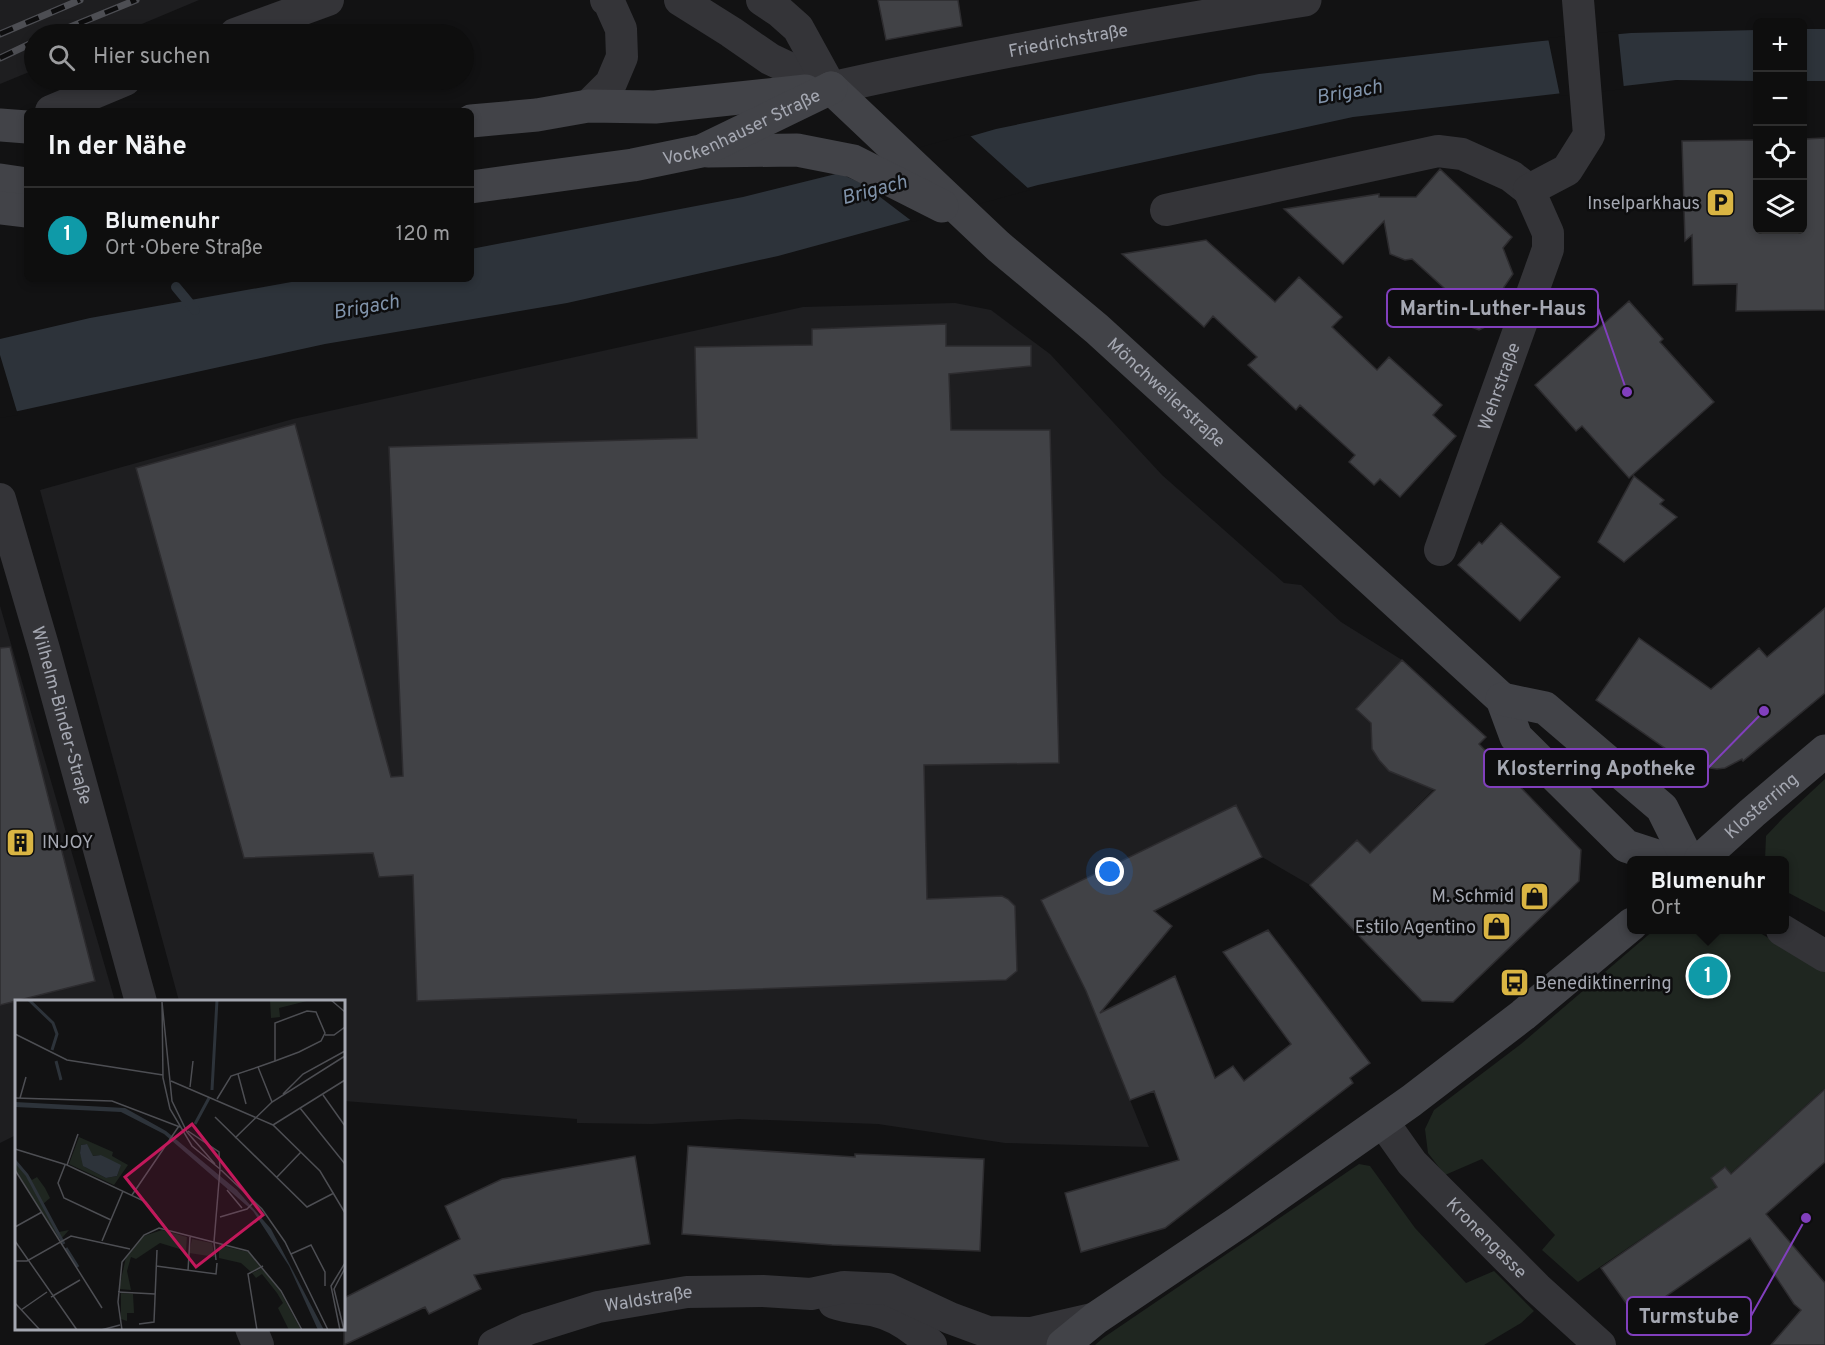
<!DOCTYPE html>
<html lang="de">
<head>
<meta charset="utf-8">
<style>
	:root { --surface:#0e0e0e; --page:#1c1c1c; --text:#f1f3f6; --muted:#9b9c9e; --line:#2e2e2e; --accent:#dab543 }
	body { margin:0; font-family:Overpass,sans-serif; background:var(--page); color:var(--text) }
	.controls { position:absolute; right:18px; top:18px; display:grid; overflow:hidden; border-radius:9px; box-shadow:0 3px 9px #0003 }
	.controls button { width:54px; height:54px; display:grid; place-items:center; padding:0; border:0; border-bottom:2px solid var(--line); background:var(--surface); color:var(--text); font:30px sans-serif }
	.you { position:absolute; left:1110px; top:872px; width:21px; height:21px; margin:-15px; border:4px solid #fff; border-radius:50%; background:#1a73e8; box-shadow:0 0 0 9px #1a73e833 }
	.badge { display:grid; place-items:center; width:39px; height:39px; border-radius:50%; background:var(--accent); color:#fff; font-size:20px; font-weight:700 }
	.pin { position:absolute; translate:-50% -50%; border:3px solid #fff; box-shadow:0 2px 6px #0006 }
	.popup { position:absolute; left:1627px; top:856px; width:162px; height:78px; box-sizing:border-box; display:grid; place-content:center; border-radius:9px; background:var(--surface); filter:drop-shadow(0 2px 4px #0005); font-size:20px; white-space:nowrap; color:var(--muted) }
	.popup b { font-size:22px; color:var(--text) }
	.popup::after { content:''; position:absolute; left:50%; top:100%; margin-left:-12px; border:12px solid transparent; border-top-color:var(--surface) }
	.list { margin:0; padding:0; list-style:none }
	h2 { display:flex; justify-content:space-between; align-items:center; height:78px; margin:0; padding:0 24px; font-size:26px }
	h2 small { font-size:20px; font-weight:400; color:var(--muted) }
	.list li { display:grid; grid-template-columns:39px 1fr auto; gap:18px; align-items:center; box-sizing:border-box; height:96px; padding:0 24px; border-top:2px solid var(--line) }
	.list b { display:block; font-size:22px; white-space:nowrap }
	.list p { margin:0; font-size:20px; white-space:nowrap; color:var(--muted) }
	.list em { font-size:20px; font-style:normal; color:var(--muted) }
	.icon { flex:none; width:33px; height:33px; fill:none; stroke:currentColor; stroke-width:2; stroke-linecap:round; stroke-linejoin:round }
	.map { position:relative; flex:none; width:1825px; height:1345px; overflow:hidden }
	.search { position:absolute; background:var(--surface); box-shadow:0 3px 9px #0003; left:24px; top:24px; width:450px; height:66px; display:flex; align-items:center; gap:15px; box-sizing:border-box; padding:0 21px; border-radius:33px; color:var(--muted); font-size:22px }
	.panel { position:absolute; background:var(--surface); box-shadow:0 3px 9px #0003; left:24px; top:108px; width:450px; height:174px; border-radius:9px }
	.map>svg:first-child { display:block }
</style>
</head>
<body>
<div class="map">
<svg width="1825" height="1345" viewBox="0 0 1825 1345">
	<rect width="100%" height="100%" fill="#121213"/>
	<path fill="#1e1e20" d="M0,0H199L118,34H34V70L0,84Z
		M955,303L991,310L1050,354L1162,475L1284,583L1301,585L1341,622L1402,660L1486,737L1370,853L1357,840L1310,885L1262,857L1236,805L1041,900L1086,991L1149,1147L1005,1143L878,1124L739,1119L652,1124L577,1123V1119L344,1101V1002L179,1001L40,490L293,419L803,307Z
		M0,606L115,1001L16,1002V1135L0,1143Z"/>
	<path fill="#1f2620" d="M1825,779V912L1785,891L1784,860H1765L1766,836L1783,818Z
		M1654,930H1755L1825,971V1088L1710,1192L1578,1282L1542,1250L1555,1235L1482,1159L1445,1175L1428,1153L1425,1129L1434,1110L1521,1044Z
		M1359,1164L1370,1166L1415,1228L1466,1283L1494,1271L1534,1311L1521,1323L1484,1345H1095L1103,1338Z"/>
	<path fill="#2d333a" d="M1802,29H1825V81H1803Z
		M1757,30V81L1676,80L1353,117L1038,185L778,256L567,303L325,344L0,415V339L90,318L308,279H471V249L743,197L864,167L996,129L1259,74L1542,41L1631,33Z"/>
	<path fill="#121213" d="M1618,31L1624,89L1560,96L1548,38Z
		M968,134L1030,190L913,222L863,184L834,171Z
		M0,355L18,415L0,418Z"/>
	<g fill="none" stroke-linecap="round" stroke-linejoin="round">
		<path stroke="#2d333a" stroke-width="10" d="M176,287L195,310"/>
	</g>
	<path fill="#414246" stroke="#2d2c2f" stroke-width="1.5" d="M878,0H958L962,26L886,40Z
		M1825,138V310L1736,311L1737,284L1693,285L1692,235L1685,241L1682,141L1758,140V230H1803V139Z
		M1440,169L1512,237L1503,248L1513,274L1504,287L1493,315L1496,322L1479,330L1439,315L1442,308L1438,306L1444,288L1412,259L1405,260L1390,254L1384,221L1343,264L1284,209L1379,194V197H1416Z
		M1206,240L1275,302L1299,277L1342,317L1332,327L1377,370L1389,357L1442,405L1433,415L1456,436L1400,497L1380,479L1374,485L1349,462L1355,455L1300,405L1296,410L1248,365L1257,357L1213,316L1204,327L1122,254Z
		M1629,301L1663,339L1660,342L1714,402L1629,478L1582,426L1576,431L1535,385Z
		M946,324V346H1031V366L949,374L951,430H1050L1059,763L924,765L927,899L1002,896L1008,899L1015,906L1017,971L1006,980L417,1001L413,875L379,877L373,853L244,858L136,468L295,424L391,777L403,776L389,447L697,438L695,347L812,345V329Z
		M1634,476L1664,500L1660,504L1677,517L1624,562L1598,542Z
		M1501,523L1560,577L1520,621L1458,565L1479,542L1482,544Z
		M1825,608V693L1743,761L1742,759L1725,768L1717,769L1689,765L1596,700L1639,638L1711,689L1759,648L1767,657Z
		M10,647L95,981L0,1005V648Z
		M1402,660L1486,737L1479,744L1581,850L1579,881L1453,1002L1422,1001L1310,885L1357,840L1370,853L1435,790L1389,771L1379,760L1372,749L1371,723L1356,709Z
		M1236,805L1262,857L1154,911L1172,926L1100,1013L1175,976L1215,1078L1233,1066L1244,1081L1291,1044L1223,952L1268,930L1370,1063L1350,1078L1353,1083L1165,1228L1081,1252L1065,1193L1179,1160L1154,1091L1130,1100L1086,991L1041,900Z
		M1825,1089V1162L1766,1214L1825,1283V1345H1771L1801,1310L1794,1304L1750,1238L1636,1317L1601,1268L1710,1192L1717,1187L1711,1178L1725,1167L1731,1174Z
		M688,1146L855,1157V1154L984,1159L980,1251L832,1245L682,1234Z
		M635,1156L650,1244L474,1275L481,1289L429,1314L425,1307L344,1345V1298L460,1239L445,1206L502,1179Z"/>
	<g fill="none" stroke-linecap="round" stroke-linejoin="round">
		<g stroke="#343438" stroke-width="32">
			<path d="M680,0L731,32L770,59L831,88"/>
			<path d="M762,0L780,12L798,28L831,88"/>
			<path d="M235,34L328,0"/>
			<path d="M588,106L611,83L622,57L621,29L609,2L606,0"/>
			<path d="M51,111L125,80"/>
			<path d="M1166,210L1438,151L1462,154L1511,176L1529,190"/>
			<path id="s1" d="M0,499L44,649L141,1002"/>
			<path id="s2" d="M1440,550L1548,249V233L1529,190L1567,170L1589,135L1578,0"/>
			<path d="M1782,930L1825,956"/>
			<path id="s3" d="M1383,1122L1412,1163L1537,1288L1600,1345"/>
			<path d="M834,1303C848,1308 862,1308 876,1311C898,1316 916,1330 931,1345"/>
			<path d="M251,1328L258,1345"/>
			<path id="s4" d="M494,1345L528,1329L598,1307L687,1292L763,1291L811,1294L844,1287L888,1289L950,1318L988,1332L1031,1333L1096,1318"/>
		</g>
		<path stroke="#343438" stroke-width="33" id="s5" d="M831,88C988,53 1146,25 1305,0"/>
		<g stroke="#424348" stroke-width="33">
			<path id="s6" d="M831,88L998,246L1097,329L1502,699L1516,737L1626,846L1669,860"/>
			<path d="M471,121L537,115L588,106L655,107L806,91"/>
			<path d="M708,151L797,150L853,161L942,206"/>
			<path d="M0,180L27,184"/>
			<path id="s7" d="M471,187L633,165L701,151L831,88"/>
			<path d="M0,208L27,211"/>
			<path d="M1502,699L1545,708L1662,808L1688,860"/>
			<path id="s8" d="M1700,860L1752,813L1825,751"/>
			<path d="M1063,1345L1096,1318L1239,1222L1411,1101L1523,1015L1632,924"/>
		</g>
		<defs>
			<path id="rail" d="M0,34L80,0
				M53,34L136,0
				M0,58L34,42"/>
		</defs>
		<use href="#rail" stroke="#4d4e53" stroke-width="7"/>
		<use href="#rail" stroke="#0d0d0e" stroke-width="4.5" stroke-dasharray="14" stroke-linecap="butt"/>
		<path stroke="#424348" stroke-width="33" d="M0,125L27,127"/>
	</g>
	<defs>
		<symbol id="parking-square" viewBox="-11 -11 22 22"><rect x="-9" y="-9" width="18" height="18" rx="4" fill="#dab543" stroke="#0d0d0e"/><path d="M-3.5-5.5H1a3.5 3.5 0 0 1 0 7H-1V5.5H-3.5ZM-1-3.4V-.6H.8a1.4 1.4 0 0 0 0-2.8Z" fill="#111"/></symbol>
		<symbol id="building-square" viewBox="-11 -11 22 22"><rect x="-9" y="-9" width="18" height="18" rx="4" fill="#dab543" stroke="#0d0d0e"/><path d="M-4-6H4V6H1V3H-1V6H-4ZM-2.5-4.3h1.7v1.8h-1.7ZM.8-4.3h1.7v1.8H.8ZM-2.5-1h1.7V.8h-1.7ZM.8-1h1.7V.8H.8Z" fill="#111"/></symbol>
		<symbol id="shop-square" viewBox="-11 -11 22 22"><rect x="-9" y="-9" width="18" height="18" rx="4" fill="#dab543" stroke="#0d0d0e"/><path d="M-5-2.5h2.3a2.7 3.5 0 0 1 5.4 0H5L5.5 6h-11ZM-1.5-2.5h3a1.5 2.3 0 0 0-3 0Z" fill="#111"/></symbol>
		<symbol id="bus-square" viewBox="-11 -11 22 22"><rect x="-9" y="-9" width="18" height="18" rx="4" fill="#dab543" stroke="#0d0d0e"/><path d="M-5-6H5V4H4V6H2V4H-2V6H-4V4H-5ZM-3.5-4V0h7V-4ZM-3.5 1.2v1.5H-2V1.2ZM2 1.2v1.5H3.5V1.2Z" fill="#111"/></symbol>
	</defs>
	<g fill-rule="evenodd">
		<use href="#parking-square" x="1704" y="186" width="33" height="33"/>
		<use href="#building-square" x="4" y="826" width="33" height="33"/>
		<use href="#shop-square" x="1518" y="880" width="33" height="33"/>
		<use href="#shop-square" x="1480" y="910" width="33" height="33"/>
		<use href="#bus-square" x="1498" y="966" width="33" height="33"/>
	</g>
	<g text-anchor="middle" stroke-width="5" stroke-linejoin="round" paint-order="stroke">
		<g font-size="18" fill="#a5a8b2" stroke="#0d0d0e">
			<text dy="6" stroke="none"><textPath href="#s5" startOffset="242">Friedrichstraße</textPath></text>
			<text dy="6" stroke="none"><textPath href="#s7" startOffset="279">Vockenhauser Straße</textPath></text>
			<text dy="6" stroke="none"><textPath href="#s2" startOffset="174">Wehrstraße</textPath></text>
			<text dy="6" stroke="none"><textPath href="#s6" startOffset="453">Mönchweilerstraße</textPath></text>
			<text dy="6" stroke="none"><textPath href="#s1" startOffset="225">Wilhelm-Binder-Straße</textPath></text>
			<text dy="6" stroke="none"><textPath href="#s8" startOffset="82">Klosterring</textPath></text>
			<text dy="6" stroke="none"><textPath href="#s3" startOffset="156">Kronengasse</textPath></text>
			<text dy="6" stroke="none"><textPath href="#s4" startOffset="162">Waldstraße</textPath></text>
		</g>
		<g font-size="18" fill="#a5a8b2" stroke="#0d0d0e" text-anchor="end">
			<text x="1700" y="209">Inselparkhaus</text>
			<text x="42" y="848" text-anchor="start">INJOY</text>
			<text x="1514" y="902">M. Schmid</text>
			<text x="1476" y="933">Estilo Agentino</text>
			<text x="1535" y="989" text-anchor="start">Benediktinerring</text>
		</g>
		<g font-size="20" font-style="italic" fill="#8093aa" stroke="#0d0d0e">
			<text transform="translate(1349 91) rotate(-10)" y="7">Brigach</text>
			<text transform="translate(874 189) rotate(-15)" y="7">Brigach</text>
			<text transform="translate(366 306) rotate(-10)" y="7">Brigach</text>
		</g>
	</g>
	<g transform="translate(15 1000)">
		<rect width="330" height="330" fill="#121213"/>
		<path d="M255,0H292V1L264,8L265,17L256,18ZM64,137L98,152L97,156L113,165L99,185L54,164ZM71,144L77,156L86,155L105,167L102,176L91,178L70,167L65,153L66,145ZM0,159L17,180L22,177L30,188L35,198L28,204L44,232L54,230L47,238H43L0,169ZM147,230L172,237L171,251L145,243L121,259L116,257L112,271L116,290L104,289L111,257L129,236ZM177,239L197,243L200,257L174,253ZM204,245L233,252L245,267L236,272L226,263L204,258ZM247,268L265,291L286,330H274L263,308L268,303L262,293L247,274L241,278L237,273ZM106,293L118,294L119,313H112V321L106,319Z" fill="#1f2620" fill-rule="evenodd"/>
		<path d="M0,102L110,108L151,131L222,190L256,229L309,330H303L274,266L238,211L149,134L106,112L0,107ZM72,144L78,156L86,155L106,165L102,176L91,178L68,166L65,153L66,145Z" fill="#2d333a"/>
		<path fill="none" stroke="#2d333a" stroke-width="3" d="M14,0L38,23L42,34L37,50M41,61L46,80M197,90L202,0M180,124L194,98M0,161L12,175L49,244M51,248L63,267"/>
		<path fill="none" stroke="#4d4e53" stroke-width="1.5" d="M316,0L330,12M147,2L148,78L155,109L177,146L205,169M147,2L157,101L172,132L200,164M0,34L52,60L148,75M310,35H319L330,27M243,67L257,102M223,74L231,104M156,81L258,125L305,171L330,213M175,87L178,61M268,94L288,74L330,51M308,95L330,126M0,98L97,101L165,127M5,98L11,77M202,99L216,76L243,67L260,61L284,52L306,41L310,33L301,12L292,11L260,23V61M285,108L330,164M200,117L292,207L319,193M258,125L330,80M173,131L204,152L205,169M220,138L257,102L330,56M0,149L52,165L131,202L152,229M50,165L43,183L49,198L96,220M52,165L63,134M0,170L87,308M206,170L247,209L270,242L313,330M262,177L286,152M212,190L227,208M117,195L164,126M205,217L232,209L239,202M0,227L27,212M0,241L62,330M87,241L108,191M199,242L201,260M199,242L205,169M276,254L296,245L310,272V286M0,261H12L56,236L115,249M141,266L201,274L202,263M173,271L175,237M103,292L140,294M36,297L65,280M0,303L25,330M6,310L32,292M124,324L139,322L142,250M86,330L105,325M107,330L103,302L107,262L129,235L144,228L233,251L266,291L287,330M242,330L233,274L248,266M325,330L316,286L330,263M329,330L319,289L330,268"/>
		<path fill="#c2185b" fill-opacity="0.15" stroke="#c2185b" stroke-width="3" d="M177,124L248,215L181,267L110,177Z"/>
		<rect width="330" height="330" fill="none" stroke="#a5a8b2" stroke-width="3"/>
	</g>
	<path fill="none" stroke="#813fbd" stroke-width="2" d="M1627 392L1598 308M1764 711L1708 768M1806 1218L1751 1316"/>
	<g fill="#813fbd" stroke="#0d0d0e" stroke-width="2">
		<circle cx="1627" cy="392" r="6"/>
		<circle cx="1764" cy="711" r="6"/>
		<circle cx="1806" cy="1218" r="6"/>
	</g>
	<g fill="#0d0d0e" stroke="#813fbd" stroke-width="2">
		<rect x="1387" y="289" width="211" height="38" rx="6"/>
		<rect x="1484" y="749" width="224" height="38" rx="6"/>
		<rect x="1627" y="1297" width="124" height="38" rx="6"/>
	</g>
	<g font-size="20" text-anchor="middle" font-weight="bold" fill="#a5a8b2">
		<text x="1493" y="315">Martin-Luther-Haus</text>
		<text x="1596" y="775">Klosterring Apotheke</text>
		<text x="1689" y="1323">Turmstube</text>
	</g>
</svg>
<div class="controls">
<button>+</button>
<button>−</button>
<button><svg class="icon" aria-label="locate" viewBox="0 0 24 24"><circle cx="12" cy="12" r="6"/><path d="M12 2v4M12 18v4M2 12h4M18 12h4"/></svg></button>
<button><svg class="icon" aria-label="layers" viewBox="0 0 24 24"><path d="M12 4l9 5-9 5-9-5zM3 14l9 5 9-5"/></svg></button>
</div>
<div class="you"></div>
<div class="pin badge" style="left:1708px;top:976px;background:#0f9aa8">1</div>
<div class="popup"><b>Blumenuhr</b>Ort</div>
<div class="search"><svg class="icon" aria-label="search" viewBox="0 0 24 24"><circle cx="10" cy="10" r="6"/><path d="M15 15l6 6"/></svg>Hier suchen</div>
<section class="panel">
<h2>In der Nähe<small></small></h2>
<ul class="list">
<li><span class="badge" style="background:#0f9aa8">1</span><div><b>Blumenuhr</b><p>Ort · Obere Straße</p></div><em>120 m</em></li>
</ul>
</section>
</div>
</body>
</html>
